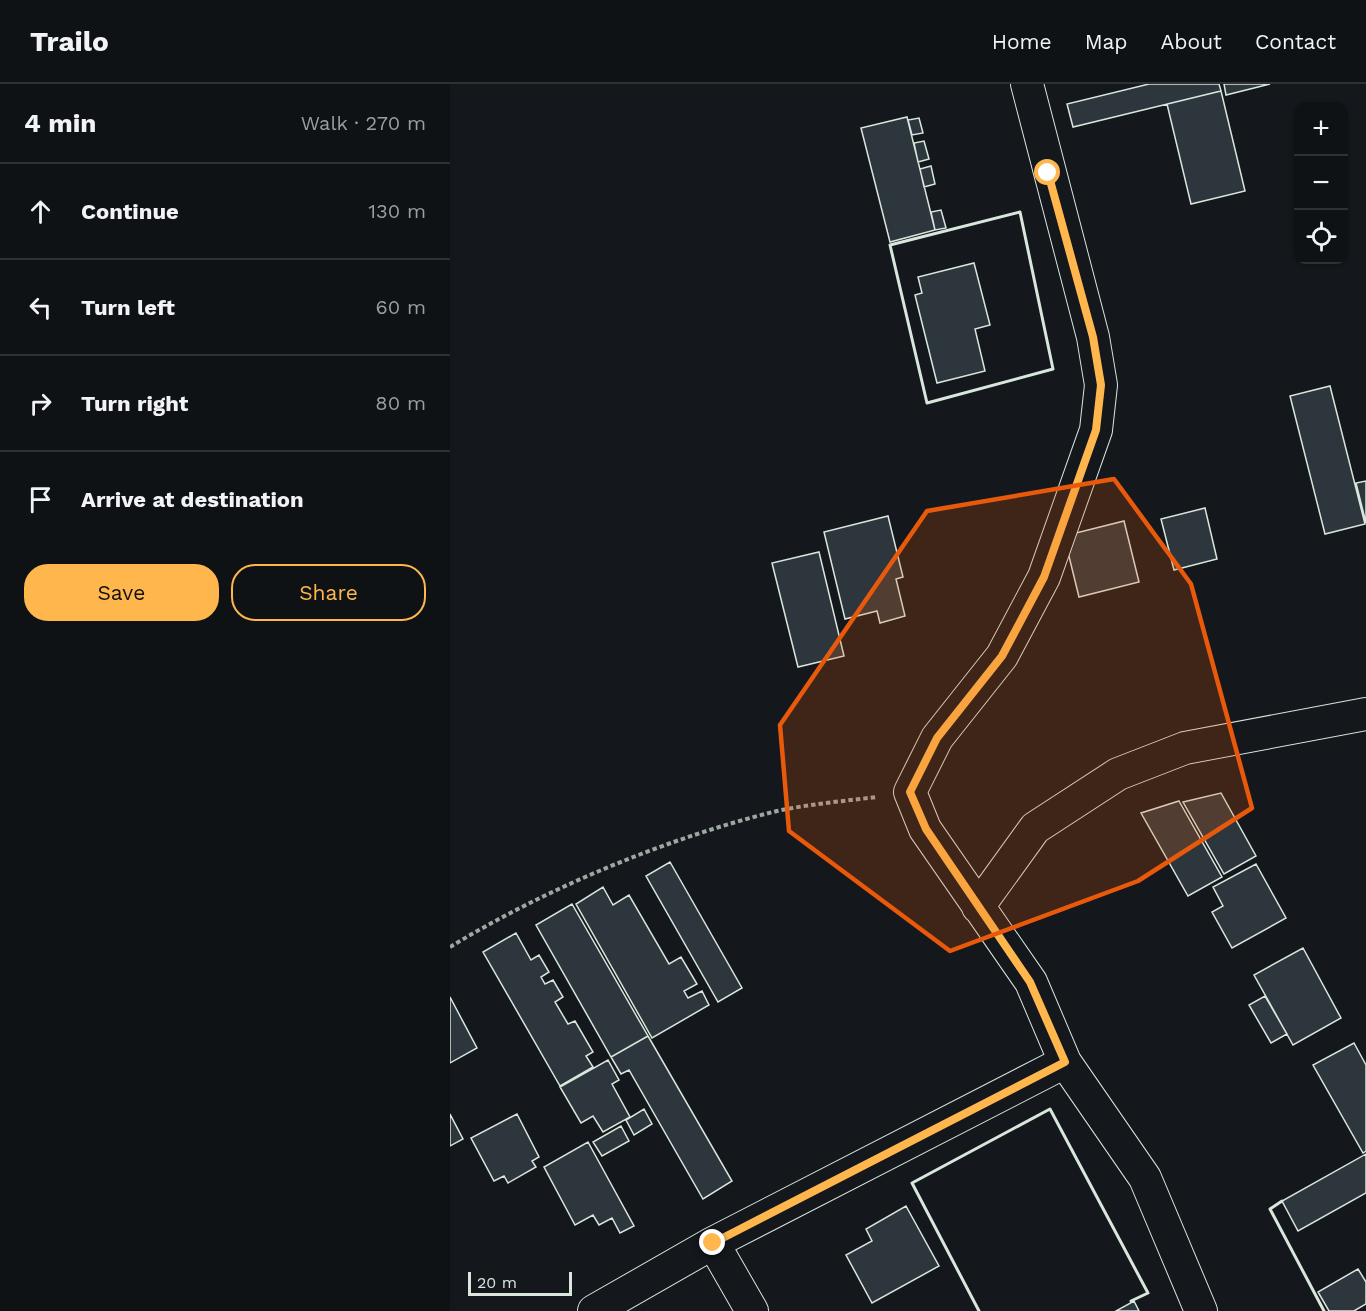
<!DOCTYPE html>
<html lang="en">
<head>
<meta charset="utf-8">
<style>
	:root { --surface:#0f1215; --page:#1d2022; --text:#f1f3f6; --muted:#9b9ea0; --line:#2f3234; --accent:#ffb74d }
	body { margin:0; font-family:"Work Sans",sans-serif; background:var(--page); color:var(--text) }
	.controls { position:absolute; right:18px; top:18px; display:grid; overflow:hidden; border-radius:12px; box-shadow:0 2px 4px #0004 }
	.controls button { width:54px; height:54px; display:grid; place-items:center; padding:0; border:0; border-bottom:2px solid var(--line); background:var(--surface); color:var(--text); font:30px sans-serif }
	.scale { position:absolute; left:18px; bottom:15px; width:104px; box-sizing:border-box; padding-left:6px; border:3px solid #d8e6dc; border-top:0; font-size:16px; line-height:21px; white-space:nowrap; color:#d8e6dc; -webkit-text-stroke:4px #14181c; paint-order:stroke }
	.stop { position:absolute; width:18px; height:18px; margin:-14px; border:4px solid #ffb74d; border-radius:50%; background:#fff }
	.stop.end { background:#ffb74d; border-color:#fff; box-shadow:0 2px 6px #0008 }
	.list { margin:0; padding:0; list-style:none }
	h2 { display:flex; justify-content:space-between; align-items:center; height:78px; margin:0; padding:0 24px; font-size:26px }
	h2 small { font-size:20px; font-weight:400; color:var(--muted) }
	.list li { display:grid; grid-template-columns:39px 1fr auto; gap:18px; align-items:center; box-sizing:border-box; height:96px; padding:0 24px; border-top:2px solid var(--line) }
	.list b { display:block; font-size:22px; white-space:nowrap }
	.list em { font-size:20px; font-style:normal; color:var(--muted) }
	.actions { display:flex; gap:12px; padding:18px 24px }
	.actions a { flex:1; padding:14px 0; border:2px solid var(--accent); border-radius:24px; text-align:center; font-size:21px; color:var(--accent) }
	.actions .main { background:var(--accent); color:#111 }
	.icon { flex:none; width:33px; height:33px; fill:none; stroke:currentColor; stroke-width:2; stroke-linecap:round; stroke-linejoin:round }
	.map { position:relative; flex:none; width:916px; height:1227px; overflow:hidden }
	header { display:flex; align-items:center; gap:36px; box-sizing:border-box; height:84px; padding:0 30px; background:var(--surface); border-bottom:2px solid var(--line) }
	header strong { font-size:28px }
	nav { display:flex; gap:33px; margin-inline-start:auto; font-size:21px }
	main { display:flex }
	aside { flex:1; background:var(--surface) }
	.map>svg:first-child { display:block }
</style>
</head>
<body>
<header>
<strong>Trailo</strong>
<nav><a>Home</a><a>Map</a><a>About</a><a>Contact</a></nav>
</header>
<main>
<aside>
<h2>4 min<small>Walk · 270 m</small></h2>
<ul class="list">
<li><svg class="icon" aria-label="ahead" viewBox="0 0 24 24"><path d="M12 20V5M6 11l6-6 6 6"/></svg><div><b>Continue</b></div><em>130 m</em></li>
<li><svg class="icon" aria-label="left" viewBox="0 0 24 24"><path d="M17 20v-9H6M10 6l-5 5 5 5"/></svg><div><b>Turn left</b></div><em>60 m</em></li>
<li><svg class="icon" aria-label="right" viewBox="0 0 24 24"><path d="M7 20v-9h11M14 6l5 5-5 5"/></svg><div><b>Turn right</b></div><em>80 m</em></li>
<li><svg class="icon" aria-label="arrive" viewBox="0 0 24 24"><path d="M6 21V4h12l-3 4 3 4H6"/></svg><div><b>Arrive at destination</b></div></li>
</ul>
<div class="actions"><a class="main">Save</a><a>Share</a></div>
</aside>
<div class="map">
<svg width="916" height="1227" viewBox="0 0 916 1227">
	<rect width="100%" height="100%" fill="#14181c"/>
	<path fill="#2c363c" stroke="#d8e6dc" stroke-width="1.5" d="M699,0H769L771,7L623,43L617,20Z
		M774,0H820L776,11Z
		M771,7L795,107L741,120L717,20Z
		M457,33L485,146L440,158L411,44Z
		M469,34L473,49L462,51L458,36Z
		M474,57L479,75L468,78L464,59Z
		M481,82L485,100L474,103L470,85Z
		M491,126L496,144L485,146L481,128Z
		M524,179L540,241L525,245L535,287L487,299L465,211L472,209L468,193Z
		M880,302L915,440L875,450L840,312Z
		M916,397V439L906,399Z
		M755,424L767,475L724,486L711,435Z
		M438,432L453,493L446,495L455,532L430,539L427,527L395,535L374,448Z
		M674,437L689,498L629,513L614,452Z
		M369,468L394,572L348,583L322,479Z
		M771,709L806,772L774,790L733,718Z
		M729,717L772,793L738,812L691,729Z
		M220,778L292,904L268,918L196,792Z
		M806,780L836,834L782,864L762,828L773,822L763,803Z
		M153,803L163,821L179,811L219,880L231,873L247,900L234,907L238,914L252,907L259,921L202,954L126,820Z
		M122,820L198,952L161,973L86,841Z
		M66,849L81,876L89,871L99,888L91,893L95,900L103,896L113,913L105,918L118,940L125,937L143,968L136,972L143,983L110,1002L33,868Z
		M853,864L891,934L843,961L804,891Z
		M815,912L837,950L821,959L799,921Z
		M0,913L27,964L0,979Z
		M198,952L282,1097L253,1115L179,986L171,990L161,973Z
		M904,959L916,981V1067L913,1069L863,981Z
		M158,976L169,996L162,1000L180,1033L153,1048L143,1032L131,1039L110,1003Z
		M194,1025L202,1040L184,1051L176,1036Z
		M0,1030L13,1055L0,1062Z
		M67,1030L89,1073L82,1077L86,1083L58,1099L54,1092L44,1097L21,1054Z
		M171,1042L179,1057L152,1072L143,1058Z
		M138,1058L184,1142L170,1149L162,1134L149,1141L143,1131L125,1141L94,1083Z
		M916,1070V1109L848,1147L832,1117Z
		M456,1122L489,1182L422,1219L396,1171L422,1157L416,1145Z
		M908,1185L916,1198V1220L904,1227H879L868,1208Z
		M684,1217L689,1227H666Z"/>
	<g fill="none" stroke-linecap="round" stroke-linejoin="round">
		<defs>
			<path id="street" d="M577,0L643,253L651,301L646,346L594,493L552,572L487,654L460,708L475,745L581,898L615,978L695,1094L751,1227
				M528,823L585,744L668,690L735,664L916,630
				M263,1159L302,1227
				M144,1227L263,1159L615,978"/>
		</defs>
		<use href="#street" stroke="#d8e6dc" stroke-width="34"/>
		<path stroke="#9da8a2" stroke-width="4" stroke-dasharray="4.5 3" stroke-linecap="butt" d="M0,863C97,804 217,754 327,727C360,720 394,717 427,713"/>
		<use href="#street" stroke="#14181c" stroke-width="32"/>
		<path stroke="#d8e6dc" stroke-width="3" d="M570,128L603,285L477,319L440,161Z
			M832,1117L820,1125L874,1227
			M529,1227L462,1099L600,1025L698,1209L681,1217"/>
	</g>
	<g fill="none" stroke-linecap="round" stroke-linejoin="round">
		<path stroke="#ffb74d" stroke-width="8" d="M263,1159L615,978L580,898L476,745L460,708L487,654L552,572L594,493L646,346L651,301L643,253L598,89"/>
	</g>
	<path fill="#e8590c" fill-opacity="0.2" stroke="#e8590c" stroke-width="4.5" stroke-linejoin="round" d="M664,395L741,500L802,724L688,797L500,867L339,747L330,641L477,427Z"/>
</svg>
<div class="controls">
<button>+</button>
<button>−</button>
<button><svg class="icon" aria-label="locate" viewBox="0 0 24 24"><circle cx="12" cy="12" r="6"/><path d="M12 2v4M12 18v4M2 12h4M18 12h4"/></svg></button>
</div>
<div class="scale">20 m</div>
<div class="stop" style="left:598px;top:89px"></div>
<div class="stop end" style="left:263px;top:1159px"></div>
</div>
</main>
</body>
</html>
